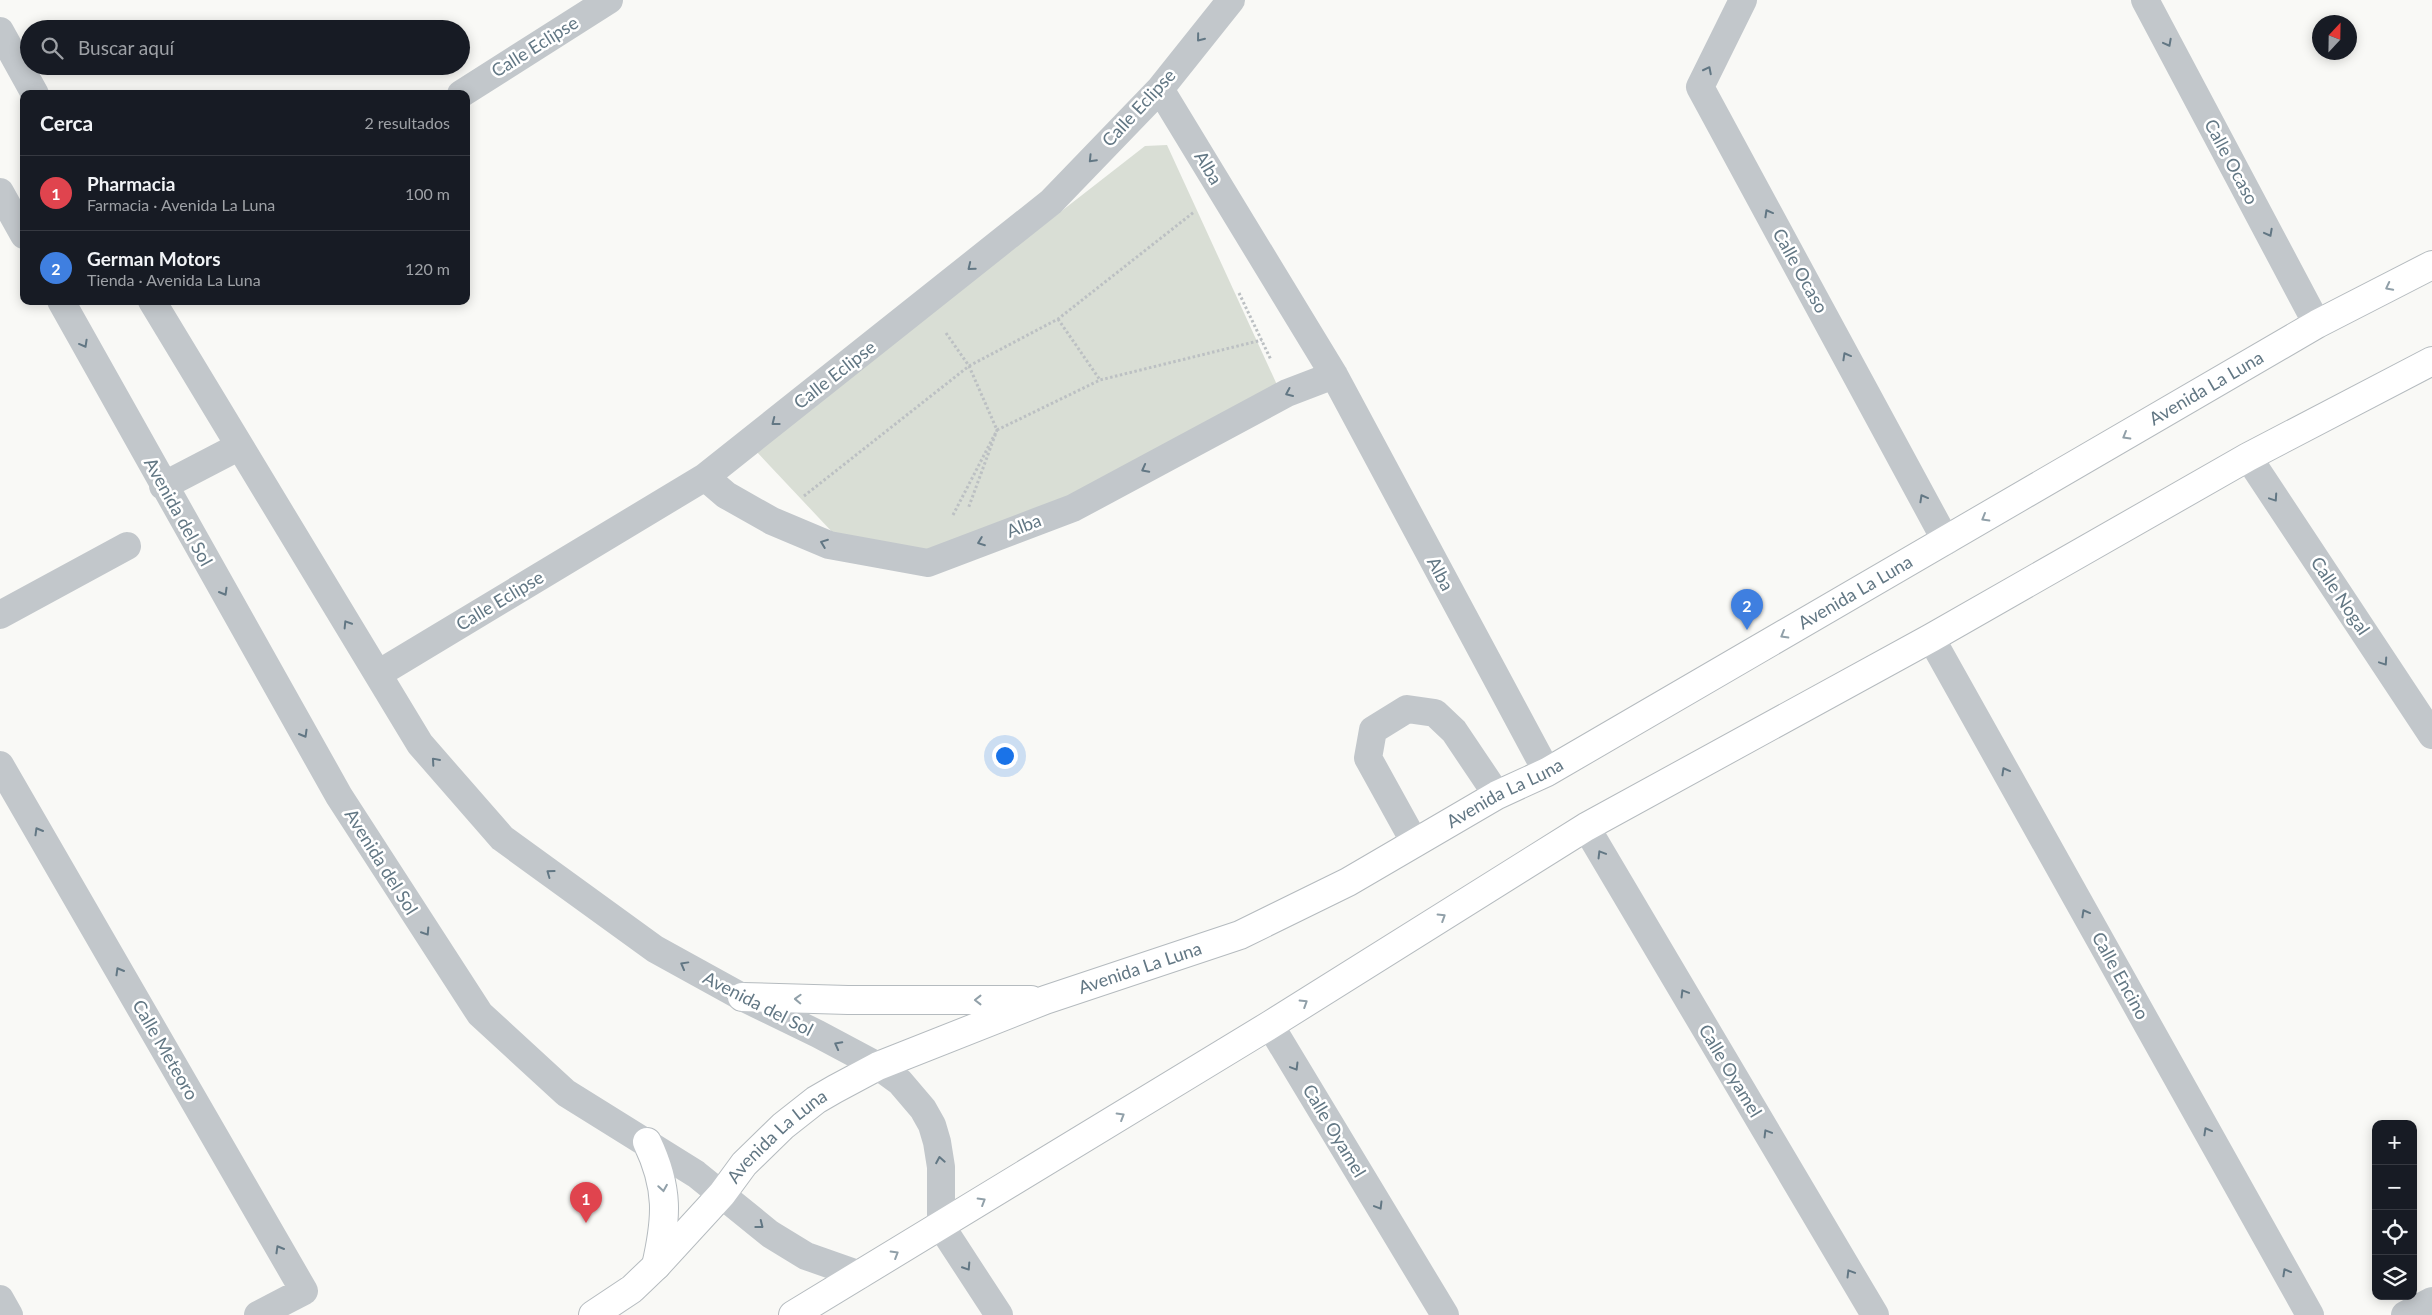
<!DOCTYPE html>
<html lang="es">
<head>
<meta charset="utf-8">
<style>
	:root { --surface:#171b24; --page:#20242c; --text:#f1f3f6; --muted:#9ea1a6; --line:#363941; --accent:#db2777 }
	body { margin:0; font-family:Lato,sans-serif; background:var(--page); color:var(--text) }
	.controls { position:absolute; right:15px; bottom:15px; display:grid; overflow:hidden; border-radius:10px; box-shadow:0 2px 12px #0003 }
	.controls button { width:45px; height:45px; display:grid; place-items:center; padding:0; border:0; border-bottom:1px solid var(--line); background:var(--surface); color:var(--text); font:25px sans-serif }
	.compass { position:absolute; left:2312px; top:15px; width:45px; height:45px; border-radius:50%; background:var(--surface); box-shadow:0 2px 12px #0003; rotate:22deg }
	.you { position:absolute; left:1004px; top:755px; width:18px; height:18px; margin:-12px; border:4px solid #fff; border-radius:50%; background:#1a73e8; box-shadow:0 0 0 8px #1a73e833 }
	.badge { display:grid; place-items:center; width:32px; height:32px; border-radius:50%; background:var(--accent); color:#fff; font-size:16px; font-weight:700 }
	.pin { position:absolute; translate:-50% -41px; filter:drop-shadow(0 1px 2px #0008) }
	.pin::after { content:''; position:absolute; top:26px; width:18px; height:15px; background:inherit; clip-path:polygon(0 0,100% 0,50% 100%) }
	.list { margin:0; padding:0; list-style:none }
	h2 { display:flex; justify-content:space-between; align-items:center; height:65px; margin:0; padding:0 20px; font-size:21px }
	h2 small { font-size:16px; font-weight:400; color:var(--muted) }
	.list li { display:grid; grid-template-columns:32px 1fr auto; gap:15px; align-items:center; box-sizing:border-box; height:75px; padding:0 20px; border-top:1px solid var(--line) }
	.list b { display:block; font-size:19px; white-space:nowrap }
	.list p { margin:0; font-size:16px; white-space:nowrap; color:var(--muted) }
	.list em { font-size:16px; font-style:normal; color:var(--muted) }
	.icon { flex:none; width:28px; height:28px; fill:none; stroke:currentColor; stroke-width:2; stroke-linecap:round; stroke-linejoin:round }
	.map { position:relative; flex:none; width:2432px; height:1315px; overflow:hidden }
	.search { position:absolute; background:var(--surface); box-shadow:0 2px 12px #0003; left:20px; top:20px; width:450px; height:55px; display:flex; align-items:center; gap:12px; box-sizing:border-box; padding:0 18px; border-radius:28px; color:var(--muted); font-size:19px }
	.panel { position:absolute; background:var(--surface); box-shadow:0 2px 12px #0003; left:20px; top:90px; width:450px; height:215px; border-radius:10px }
	.map>svg:first-child { display:block }
</style>
</head>
<body>
<div class="map">
<svg width="2432" height="1315" viewBox="0 0 2432 1315">
	<rect width="100%" height="100%" fill="#f9f9f6"/>
	<path fill="#d9ded5" d="M1167,145L1278,387L1073,500L928,554L834,534L755,450L1145,146Z"/>
	<g fill="none" stroke-linecap="round" stroke-linejoin="round">
		<defs>
			<g id="major">
				<path d="M742,997L848,1000H1031"/>
				<path d="M647,1142C669,1188 667,1218 656,1266"/>
				<path id="s1" d="M593,1315L632,1289L656,1266L722,1194L744,1164L783,1126L816,1100L835,1089L878,1066L1045,1000L1240,935L1348,882L1497,795L1547,772L2317,324L2432,265"/>
				<path d="M793,1315L1270,1025L1586,827L1931,638L2248,457L2432,361"/>
			</g>
		</defs>
		<use href="#major" stroke="#b5bbbf" stroke-width="30"/>
		<path stroke="#bcc0c3" stroke-width="3" stroke-dasharray="2.5 2.5" stroke-linecap="butt" d="M1239,293L1271,360
			M1058,319L1100,380
			M946,333L969,366L997,430L1100,380L1262,340
			M804,496L969,366L1058,319L1194,212
			M953,515L997,430L968,509"/>
		<path stroke="#c2c7cb" stroke-width="28" d="M1743,0L1700,87L1946,541
			M2145,0L2317,324
			M0,31L35,94
			M1160,89L1334,375L1547,772
			M461,94L609,0
			M0,192L24,235
			M61,301L339,796L480,1014L566,1093L696,1174L770,1234L806,1256L860,1275
			M152,301L420,744L502,838L655,949L742,997L818,1034L878,1066L900,1082L923,1109L932,1125L937,1142L941,1167V1226L999,1315
			M2248,457L2432,735
			M705,477L726,495L772,521L829,545L928,563L1073,508L1287,393L1334,375
			M163,486L238,447
			M0,615L127,546
			M1931,638L2310,1315
			M378,674L705,477L1051,202L1160,89L1231,0
			M0,765L304,1291L258,1315
			M1586,827L1875,1315
			M1415,843L1368,758L1373,730L1407,709L1435,713L1454,731L1497,795
			M1270,1025L1445,1315
			M0,1299L9,1315
			M2405,1315L2432,1301"/>
		<use href="#major" stroke="#fff" stroke-width="28"/>
	</g>
	<defs><path id="oneway-chevron" d="M-2-3.5L2.5 0L-2 3.5" fill="none" stroke-width="1.6" stroke-linecap="round" stroke-linejoin="round" transform="scale(1.25)"/></defs>
	<g stroke="#627784">
		<use href="#oneway-chevron" transform="translate(1200 38) rotate(129)"/>
		<use href="#oneway-chevron" transform="translate(2168 43) rotate(62)"/>
		<use href="#oneway-chevron" transform="translate(1708 70) rotate(-63)"/>
		<use href="#oneway-chevron" transform="translate(1092 159) rotate(134)"/>
		<use href="#oneway-chevron" transform="translate(1768 213) rotate(-119)"/>
		<use href="#oneway-chevron" transform="translate(2269 233) rotate(62)"/>
		<use href="#oneway-chevron" transform="translate(971 267) rotate(141)"/>
		<use href="#oneway-chevron" transform="translate(84 344) rotate(61)"/>
		<use href="#oneway-chevron" transform="translate(1846 356) rotate(-119)"/>
		<use href="#oneway-chevron" transform="translate(1289 393) rotate(156)"/>
		<use href="#oneway-chevron" transform="translate(775 422) rotate(142)"/>
		<use href="#oneway-chevron" transform="translate(1145 469) rotate(152)"/>
		<use href="#oneway-chevron" transform="translate(1923 498) rotate(-119)"/>
		<use href="#oneway-chevron" transform="translate(2274 498) rotate(56)"/>
		<use href="#oneway-chevron" transform="translate(981 542) rotate(159)"/>
		<use href="#oneway-chevron" transform="translate(824 543) rotate(-159)"/>
		<use href="#oneway-chevron" transform="translate(224 592) rotate(60)"/>
		<use href="#oneway-chevron" transform="translate(347 624) rotate(-122)"/>
		<use href="#oneway-chevron" transform="translate(2384 662) rotate(56)"/>
		<use href="#oneway-chevron" transform="translate(304 734) rotate(60)"/>
		<use href="#oneway-chevron" transform="translate(435 761) rotate(-131)"/>
		<use href="#oneway-chevron" transform="translate(2005 771) rotate(-119)"/>
		<use href="#oneway-chevron" transform="translate(38 831) rotate(-120)"/>
		<use href="#oneway-chevron" transform="translate(1601 854) rotate(-121)"/>
		<use href="#oneway-chevron" transform="translate(550 873) rotate(-144)"/>
		<use href="#oneway-chevron" transform="translate(2085 913) rotate(-119)"/>
		<use href="#oneway-chevron" transform="translate(426 932) rotate(57)"/>
		<use href="#oneway-chevron" transform="translate(684 965) rotate(-151)"/>
		<use href="#oneway-chevron" transform="translate(119 971) rotate(-120)"/>
		<use href="#oneway-chevron" transform="translate(1684 993) rotate(-121)"/>
		<use href="#oneway-chevron" transform="translate(838 1045) rotate(-152)"/>
		<use href="#oneway-chevron" transform="translate(1295 1067) rotate(59)"/>
		<use href="#oneway-chevron" transform="translate(2207 1131) rotate(-119)"/>
		<use href="#oneway-chevron" transform="translate(1767 1133) rotate(-121)"/>
		<use href="#oneway-chevron" transform="translate(940 1160) rotate(-100)"/>
		<use href="#oneway-chevron" transform="translate(1379 1206) rotate(59)"/>
		<use href="#oneway-chevron" transform="translate(760 1225) rotate(38)"/>
		<use href="#oneway-chevron" transform="translate(279 1249) rotate(-120)"/>
		<use href="#oneway-chevron" transform="translate(967 1267) rotate(57)"/>
		<use href="#oneway-chevron" transform="translate(2286 1272) rotate(-119)"/>
		<use href="#oneway-chevron" transform="translate(1850 1273) rotate(-121)"/>
	</g>
	<g stroke="#91a0a9">
		<use href="#oneway-chevron" transform="translate(2389 287) rotate(153)"/>
		<use href="#oneway-chevron" transform="translate(2126 436) rotate(150)"/>
		<use href="#oneway-chevron" transform="translate(1985 518) rotate(150)"/>
		<use href="#oneway-chevron" transform="translate(1784 635) rotate(150)"/>
		<use href="#oneway-chevron" transform="translate(1442 917) rotate(-32)"/>
		<use href="#oneway-chevron" transform="translate(798 999) rotate(-178)"/>
		<use href="#oneway-chevron" transform="translate(978 1000) rotate(-180)"/>
		<use href="#oneway-chevron" transform="translate(1304 1003) rotate(-32)"/>
		<use href="#oneway-chevron" transform="translate(1121 1116) rotate(-31)"/>
		<use href="#oneway-chevron" transform="translate(663 1188) rotate(81)"/>
		<use href="#oneway-chevron" transform="translate(982 1201) rotate(-31)"/>
		<use href="#oneway-chevron" transform="translate(895 1254) rotate(-31)"/>
	</g>
	<g text-anchor="middle" stroke-width="5" stroke-linejoin="round" paint-order="stroke">
		<g font-size="18" fill="#627784" stroke="#fff">
			<text transform="translate(535 47) rotate(-32)" y="6">Calle Eclipse</text>
			<text transform="translate(1139 108) rotate(-47)" y="6">Calle Eclipse</text>
			<text transform="translate(2231 162) rotate(62)" y="6">Calle Ocaso</text>
			<text transform="translate(1208 168) rotate(59)" y="6">Alba</text>
			<text transform="translate(1800 271) rotate(61)" y="6">Calle Ocaso</text>
			<text transform="translate(835 375) rotate(-38)" y="6">Calle Eclipse</text>
			<text dy="6" stroke="none"><textPath href="#s1" startOffset="1878">Avenida La Luna</textPath></text>
			<text transform="translate(178 512) rotate(61)" y="6">Avenida del Sol</text>
			<text transform="translate(1024 526) rotate(-21)" y="6">Alba</text>
			<text transform="translate(1440 574) rotate(62)" y="6">Alba</text>
			<text dy="6" stroke="none"><textPath href="#s1" startOffset="1472">Avenida La Luna</textPath></text>
			<text transform="translate(2340 596) rotate(56)" y="6">Calle Nogal</text>
			<text transform="translate(500 601) rotate(-31)" y="6">Calle Eclipse</text>
			<text dy="6" stroke="none"><textPath href="#s1" startOffset="1068">Avenida La Luna</textPath></text>
			<text transform="translate(381 862) rotate(58)" y="6">Avenida del Sol</text>
			<text dy="6" stroke="none"><textPath href="#s1" startOffset="662">Avenida La Luna</textPath></text>
			<text transform="translate(2120 976) rotate(61)" y="6">Calle Encino</text>
			<text transform="translate(758 1004) rotate(27)" y="6">Avenida del Sol</text>
			<text transform="translate(165 1050) rotate(60)" y="6">Calle Meteoro</text>
			<text transform="translate(1730 1071) rotate(59)" y="6">Calle Oyamel</text>
			<text transform="translate(1334 1131) rotate(59)" y="6">Calle Oyamel</text>
			<text dy="6" stroke="none"><textPath href="#s1" startOffset="258">Avenida La Luna</textPath></text>
		</g>
	</g>
</svg>
<div class="controls">
<button>+</button>
<button>−</button>
<button><svg class="icon" aria-label="locate" viewBox="0 0 24 24"><circle cx="12" cy="12" r="6"/><path d="M12 2v4M12 18v4M2 12h4M18 12h4"/></svg></button>
<button><svg class="icon" aria-label="layers" viewBox="0 0 24 24"><path d="M12 4l9 5-9 5-9-5zM3 14l9 5 9-5"/></svg></button>
</div>
<svg class="compass" viewBox="-18 -18 36 36"><path d="M0-13l5 13h-10z" fill="#e53935"/><path d="M0 13l5-13h-10z" fill="#9ea1a6"/></svg>
<div class="you"></div>
<div class="pin badge" style="left:586px;top:1223px;background:#e0444e">1</div>
<div class="pin badge" style="left:1747px;top:630px;background:#3f7fe0">2</div>
<div class="search"><svg class="icon" aria-label="search" viewBox="0 0 24 24"><circle cx="10" cy="10" r="6"/><path d="M15 15l6 6"/></svg>Buscar aquí</div>
<section class="panel">
<h2>Cerca<small>2 resultados</small></h2>
<ul class="list">
<li><span class="badge" style="background:#e0444e">1</span><div><b>Pharmacia</b><p>Farmacia · Avenida La Luna</p></div><em>100 m</em></li>
<li><span class="badge" style="background:#3f7fe0">2</span><div><b>German Motors</b><p>Tienda · Avenida La Luna</p></div><em>120 m</em></li>
</ul>
</section>
</div>
</body>
</html>
